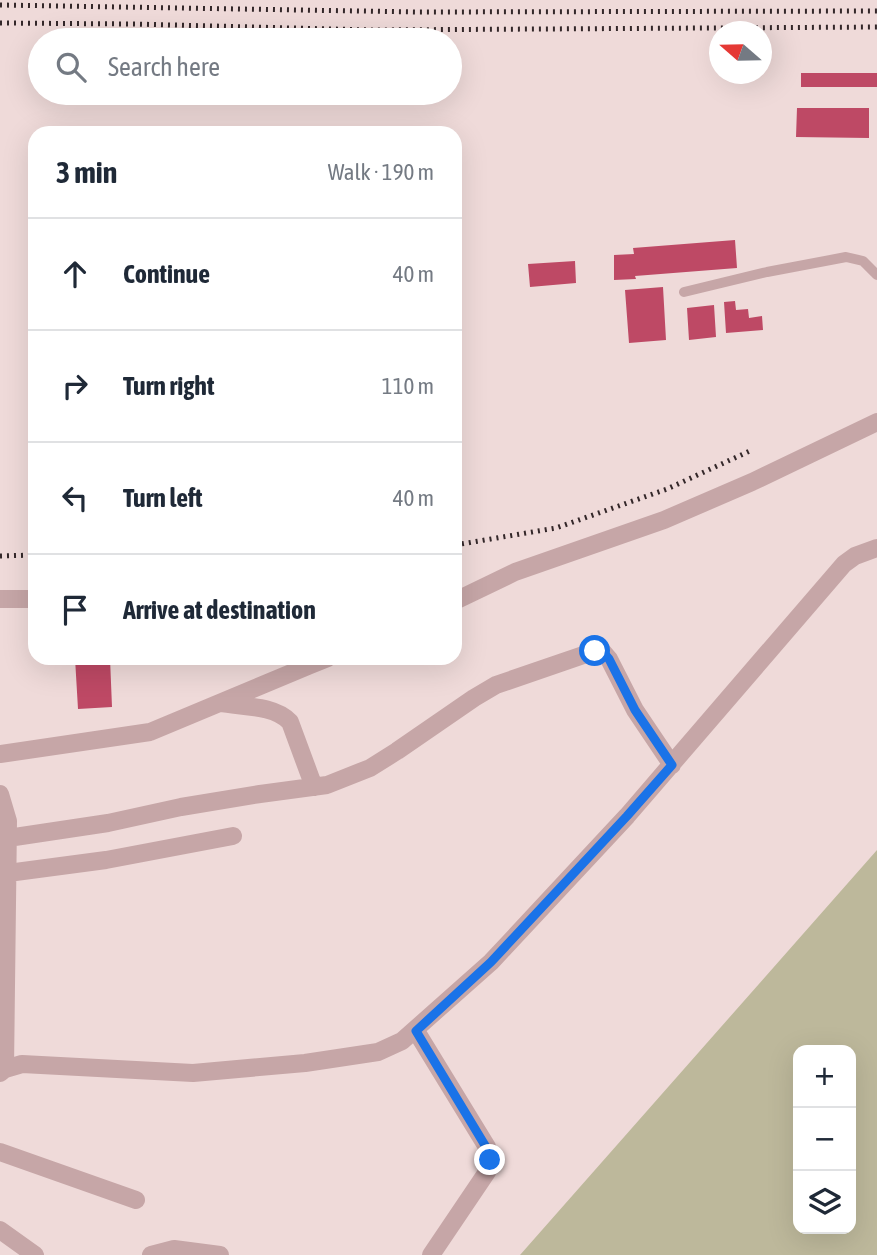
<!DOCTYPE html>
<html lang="en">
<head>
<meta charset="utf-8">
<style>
	:root { --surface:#fff; --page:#f2f2f3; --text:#1f2937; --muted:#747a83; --line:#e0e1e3 }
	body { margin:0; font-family:"Asap Condensed",sans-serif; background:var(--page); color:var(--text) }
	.controls { position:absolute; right:21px; bottom:21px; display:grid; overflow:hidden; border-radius:14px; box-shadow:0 7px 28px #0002 }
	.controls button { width:63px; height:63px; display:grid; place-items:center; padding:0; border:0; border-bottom:2px solid var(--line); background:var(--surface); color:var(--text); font:35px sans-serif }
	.compass { position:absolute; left:709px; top:21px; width:63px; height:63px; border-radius:50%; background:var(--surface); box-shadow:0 7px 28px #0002; rotate:290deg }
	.stop { position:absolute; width:21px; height:21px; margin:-16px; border:5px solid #1a73e8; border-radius:50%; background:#fff }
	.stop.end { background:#1a73e8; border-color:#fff; box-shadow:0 2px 7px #0008 }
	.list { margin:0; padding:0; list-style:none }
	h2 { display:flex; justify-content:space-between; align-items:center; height:91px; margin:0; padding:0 28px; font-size:30px }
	h2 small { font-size:23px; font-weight:400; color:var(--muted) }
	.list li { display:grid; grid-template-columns:46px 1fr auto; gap:21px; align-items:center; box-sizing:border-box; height:112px; padding:0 28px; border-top:2px solid var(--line) }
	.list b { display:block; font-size:26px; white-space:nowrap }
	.list em { font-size:23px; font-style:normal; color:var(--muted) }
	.icon { flex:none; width:38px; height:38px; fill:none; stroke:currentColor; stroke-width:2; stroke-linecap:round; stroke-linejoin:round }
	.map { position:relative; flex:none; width:877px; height:1255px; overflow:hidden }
	.search { position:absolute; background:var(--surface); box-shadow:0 7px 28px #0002; left:28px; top:28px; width:434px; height:77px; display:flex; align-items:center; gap:18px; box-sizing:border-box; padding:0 24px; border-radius:38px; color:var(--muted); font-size:26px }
	.panel { position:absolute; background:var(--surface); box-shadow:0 7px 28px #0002; left:28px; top:126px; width:434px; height:539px; border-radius:21px }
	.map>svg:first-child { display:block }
</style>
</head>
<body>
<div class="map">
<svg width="877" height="1255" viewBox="0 0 877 1255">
	<rect width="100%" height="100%" fill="#efdad9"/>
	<path fill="#bdb89b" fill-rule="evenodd" d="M877,850V1255H520ZM798,1050H851V1229H798Z"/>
	<path fill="#be4965" d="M801,73H877V87H801Z
		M797,108H869V138L796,137Z
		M735,240L737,268L635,276L636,279L614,280V255L634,254L633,248Z
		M575,261L576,283L530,287L528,264Z
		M663,287L666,340L629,343L625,290Z
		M735,301L736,310L748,309L749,318L762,316L763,330L726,333L724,302Z
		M714,305L716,337L689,340L687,308Z
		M75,658H110L112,707L78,709Z"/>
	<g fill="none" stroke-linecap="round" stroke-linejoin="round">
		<path stroke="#c6a6a7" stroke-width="10" d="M684,292L767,272L846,257L863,261L877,275"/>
		<path stroke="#c6a6a7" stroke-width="18" d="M0,599H35
			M455,601L515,572L664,520L752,482L877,422
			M303,658L308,666L328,658
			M220,703C243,707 274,705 290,722L314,787
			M0,754L150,732L308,666
			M0,794L8,821L5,1069
			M8,838L108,823L181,807L260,794L327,785L370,768L397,751L474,698L496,685L595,651L603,652L609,659L635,710L672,765
			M8,873L106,860L233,836
			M416,1031L487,1147L490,1160L487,1172L431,1255
			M0,1073L5,1069L22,1064L193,1073L305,1063L378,1052L402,1041L491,962L627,816L844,564L855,556L877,548
			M0,1152L136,1200
			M0,1230L35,1255
			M151,1255L174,1249L220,1255"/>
		<path stroke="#332729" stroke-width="5" stroke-dasharray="2 5" stroke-linecap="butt" d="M0,5L419,12L877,11
			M0,23L133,24L371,30L877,27
			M455,545L556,528L667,489L752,450
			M0,556L35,555"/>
	</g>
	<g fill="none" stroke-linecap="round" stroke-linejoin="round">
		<path stroke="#1a73e8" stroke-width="9" d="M490,1160L486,1147L416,1031L491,962L627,816L672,765L635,710L609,659L603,652L595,651"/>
	</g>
</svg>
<div class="controls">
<button>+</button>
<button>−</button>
<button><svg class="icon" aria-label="layers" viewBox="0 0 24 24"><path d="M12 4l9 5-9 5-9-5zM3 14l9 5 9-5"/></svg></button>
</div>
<svg class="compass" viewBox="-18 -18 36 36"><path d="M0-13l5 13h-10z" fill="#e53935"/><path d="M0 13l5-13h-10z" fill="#747a83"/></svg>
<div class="stop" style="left:595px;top:651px"></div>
<div class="stop end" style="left:490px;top:1160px"></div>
<div class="search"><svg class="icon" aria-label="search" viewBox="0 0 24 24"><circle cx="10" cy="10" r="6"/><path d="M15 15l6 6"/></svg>Search here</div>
<section class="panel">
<h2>3 min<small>Walk · 190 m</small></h2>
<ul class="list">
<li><svg class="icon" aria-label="ahead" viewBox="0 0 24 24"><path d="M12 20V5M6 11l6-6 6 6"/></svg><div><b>Continue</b></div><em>40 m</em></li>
<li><svg class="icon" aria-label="right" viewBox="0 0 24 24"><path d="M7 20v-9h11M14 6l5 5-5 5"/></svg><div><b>Turn right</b></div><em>110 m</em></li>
<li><svg class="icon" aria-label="left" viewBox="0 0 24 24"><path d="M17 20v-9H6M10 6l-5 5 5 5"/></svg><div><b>Turn left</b></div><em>40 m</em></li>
<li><svg class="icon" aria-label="arrive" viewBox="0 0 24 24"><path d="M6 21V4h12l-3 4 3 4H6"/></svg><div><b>Arrive at destination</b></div></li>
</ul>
</section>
</div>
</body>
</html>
